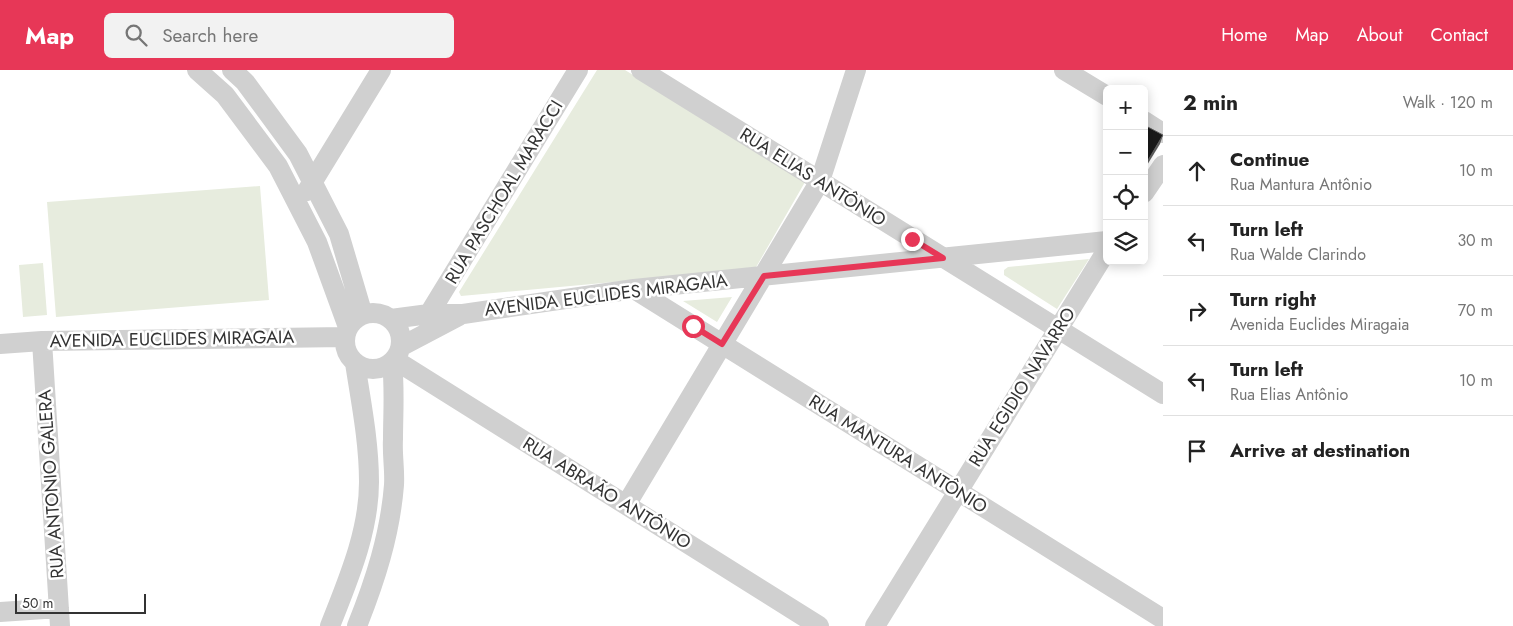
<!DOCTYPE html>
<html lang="en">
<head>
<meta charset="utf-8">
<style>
	:root { --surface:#fff; --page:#f2f2f2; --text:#222; --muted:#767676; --line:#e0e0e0; --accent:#e73757 }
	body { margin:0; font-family:Jost,sans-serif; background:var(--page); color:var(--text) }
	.controls { position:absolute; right:15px; top:15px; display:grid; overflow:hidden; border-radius:8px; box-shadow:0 2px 12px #0003 }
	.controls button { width:45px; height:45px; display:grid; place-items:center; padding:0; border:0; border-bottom:1px solid var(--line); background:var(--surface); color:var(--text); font:25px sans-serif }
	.scale { position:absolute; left:15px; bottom:12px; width:131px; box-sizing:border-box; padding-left:5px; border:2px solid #333; border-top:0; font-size:14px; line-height:18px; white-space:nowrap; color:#333; -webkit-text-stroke:4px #fff; paint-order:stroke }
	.stop { position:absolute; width:15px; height:15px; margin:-11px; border:4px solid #e73757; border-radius:50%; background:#fff }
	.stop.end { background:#e73757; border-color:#fff; box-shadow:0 1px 5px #0008 }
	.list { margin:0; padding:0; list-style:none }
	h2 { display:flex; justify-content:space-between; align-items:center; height:65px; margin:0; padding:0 20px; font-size:21px }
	h2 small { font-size:16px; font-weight:400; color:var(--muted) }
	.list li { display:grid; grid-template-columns:32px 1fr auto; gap:15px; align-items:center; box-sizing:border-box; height:70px; padding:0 20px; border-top:1px solid var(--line) }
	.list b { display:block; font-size:19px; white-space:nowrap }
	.list p { margin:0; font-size:16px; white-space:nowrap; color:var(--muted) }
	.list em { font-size:16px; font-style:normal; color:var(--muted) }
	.icon { flex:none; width:28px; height:28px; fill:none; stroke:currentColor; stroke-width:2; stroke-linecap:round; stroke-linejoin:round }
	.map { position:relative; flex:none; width:1163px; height:556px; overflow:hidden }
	header { display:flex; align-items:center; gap:30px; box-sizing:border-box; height:70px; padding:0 25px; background:var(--accent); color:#fff }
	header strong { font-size:24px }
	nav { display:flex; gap:28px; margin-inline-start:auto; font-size:18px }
	.search { width:350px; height:45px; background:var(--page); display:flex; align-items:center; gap:12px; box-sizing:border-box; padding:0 18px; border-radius:8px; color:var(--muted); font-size:19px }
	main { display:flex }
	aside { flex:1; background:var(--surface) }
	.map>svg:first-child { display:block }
</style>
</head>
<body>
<header>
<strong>Map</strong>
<div class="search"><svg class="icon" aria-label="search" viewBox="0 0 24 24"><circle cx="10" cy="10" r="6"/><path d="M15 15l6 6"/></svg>Search here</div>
<nav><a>Home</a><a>Map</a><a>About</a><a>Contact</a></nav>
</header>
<main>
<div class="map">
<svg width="1163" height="556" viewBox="0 0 1163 556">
	<rect width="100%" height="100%" fill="#fff"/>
	<path fill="#e7ecde" d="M597,0H625L805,112L755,199L461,226L459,222Z
		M260,116L269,230L56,247L47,132Z
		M1089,189L1057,239L1004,205V200L1008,197Z
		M43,193L47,245L23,247L19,195Z
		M732,227L717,252L683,231Z"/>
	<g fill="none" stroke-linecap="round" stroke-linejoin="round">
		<path stroke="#d0d0d0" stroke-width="20" d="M197,0L225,25L278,96L317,172L348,257
			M232,0L245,12L298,84L339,164L363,245
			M641,0L1163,324
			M1064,0L1107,26
			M1144,51L1163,63
			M307,121L381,0
			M1144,123L1163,95
			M634,219L1163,549
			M345 271a28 28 0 1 1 56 0a28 28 0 1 1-56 0Z
			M429,244L578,0
			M391,249L429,244H463L634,219L1107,171
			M42,271L60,556
			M0,274L42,271L345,267
			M402,276L459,246
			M395,290L819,556
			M626,435L820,111L856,0
			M0,542L59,538
			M330,556C348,510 369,462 369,412C369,372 361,332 355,293
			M357,556C375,511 390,465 394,415C395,400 392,385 393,369C393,344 395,318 392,293
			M875,556L1107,180"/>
	</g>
	<path fill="#5f5f5f" d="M1163,65L1160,74L1144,100V97Z"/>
	<path fill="#1a1a1a" stroke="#5f5f5f" d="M1144,55L1163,65L1144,97Z"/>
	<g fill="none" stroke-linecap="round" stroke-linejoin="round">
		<path stroke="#e73757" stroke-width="6" d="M693,256L722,274L764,206L943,188L912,169"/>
	</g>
	<g text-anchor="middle" stroke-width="5" stroke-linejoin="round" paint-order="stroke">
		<g font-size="18" fill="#333" stroke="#fff">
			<text transform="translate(813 107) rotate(32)" y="6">RUA ELIAS ANTÔNIO</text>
			<text transform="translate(504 122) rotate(-59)" y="6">RUA PASCHOAL MARACCI</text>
			<text transform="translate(606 225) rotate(-7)" y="6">AVENIDA EUCLIDES MIRAGAIA</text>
			<text transform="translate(172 269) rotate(-1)" y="6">AVENIDA EUCLIDES MIRAGAIA</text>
			<text transform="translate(1022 317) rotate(-58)" y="6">RUA EGIDIO NAVARRO</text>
			<text transform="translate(898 384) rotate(32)" y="6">RUA MANTURA ANTÔNIO</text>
			<text transform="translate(51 414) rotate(-94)" y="6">RUA ANTONIO GALERA</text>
			<text transform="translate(607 423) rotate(32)" y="6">RUA ABRAÃO ANTÔNIO</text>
		</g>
	</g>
</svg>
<div class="controls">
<button>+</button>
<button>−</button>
<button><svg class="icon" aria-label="locate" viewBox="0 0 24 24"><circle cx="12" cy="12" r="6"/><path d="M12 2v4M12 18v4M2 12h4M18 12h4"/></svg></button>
<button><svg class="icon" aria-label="layers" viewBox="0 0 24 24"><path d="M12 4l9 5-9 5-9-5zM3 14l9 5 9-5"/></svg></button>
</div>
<div class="scale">50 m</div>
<div class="stop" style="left:693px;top:256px"></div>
<div class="stop end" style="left:912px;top:169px"></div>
</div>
<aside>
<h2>2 min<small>Walk · 120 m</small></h2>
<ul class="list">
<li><svg class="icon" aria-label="ahead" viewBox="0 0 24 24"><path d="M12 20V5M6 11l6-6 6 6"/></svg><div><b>Continue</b><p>Rua Mantura Antônio</p></div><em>10 m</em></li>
<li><svg class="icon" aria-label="left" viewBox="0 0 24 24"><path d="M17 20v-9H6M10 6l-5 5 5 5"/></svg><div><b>Turn left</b><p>Rua Walde Clarindo</p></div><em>30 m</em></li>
<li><svg class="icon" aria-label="right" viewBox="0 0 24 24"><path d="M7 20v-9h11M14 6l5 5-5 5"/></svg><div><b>Turn right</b><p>Avenida Euclides Miragaia</p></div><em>70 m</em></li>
<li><svg class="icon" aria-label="left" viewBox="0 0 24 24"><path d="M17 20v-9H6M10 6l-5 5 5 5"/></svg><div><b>Turn left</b><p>Rua Elias Antônio</p></div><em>10 m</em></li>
<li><svg class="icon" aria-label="arrive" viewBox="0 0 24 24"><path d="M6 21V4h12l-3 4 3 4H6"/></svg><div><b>Arrive at destination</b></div></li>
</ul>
</aside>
</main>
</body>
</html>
